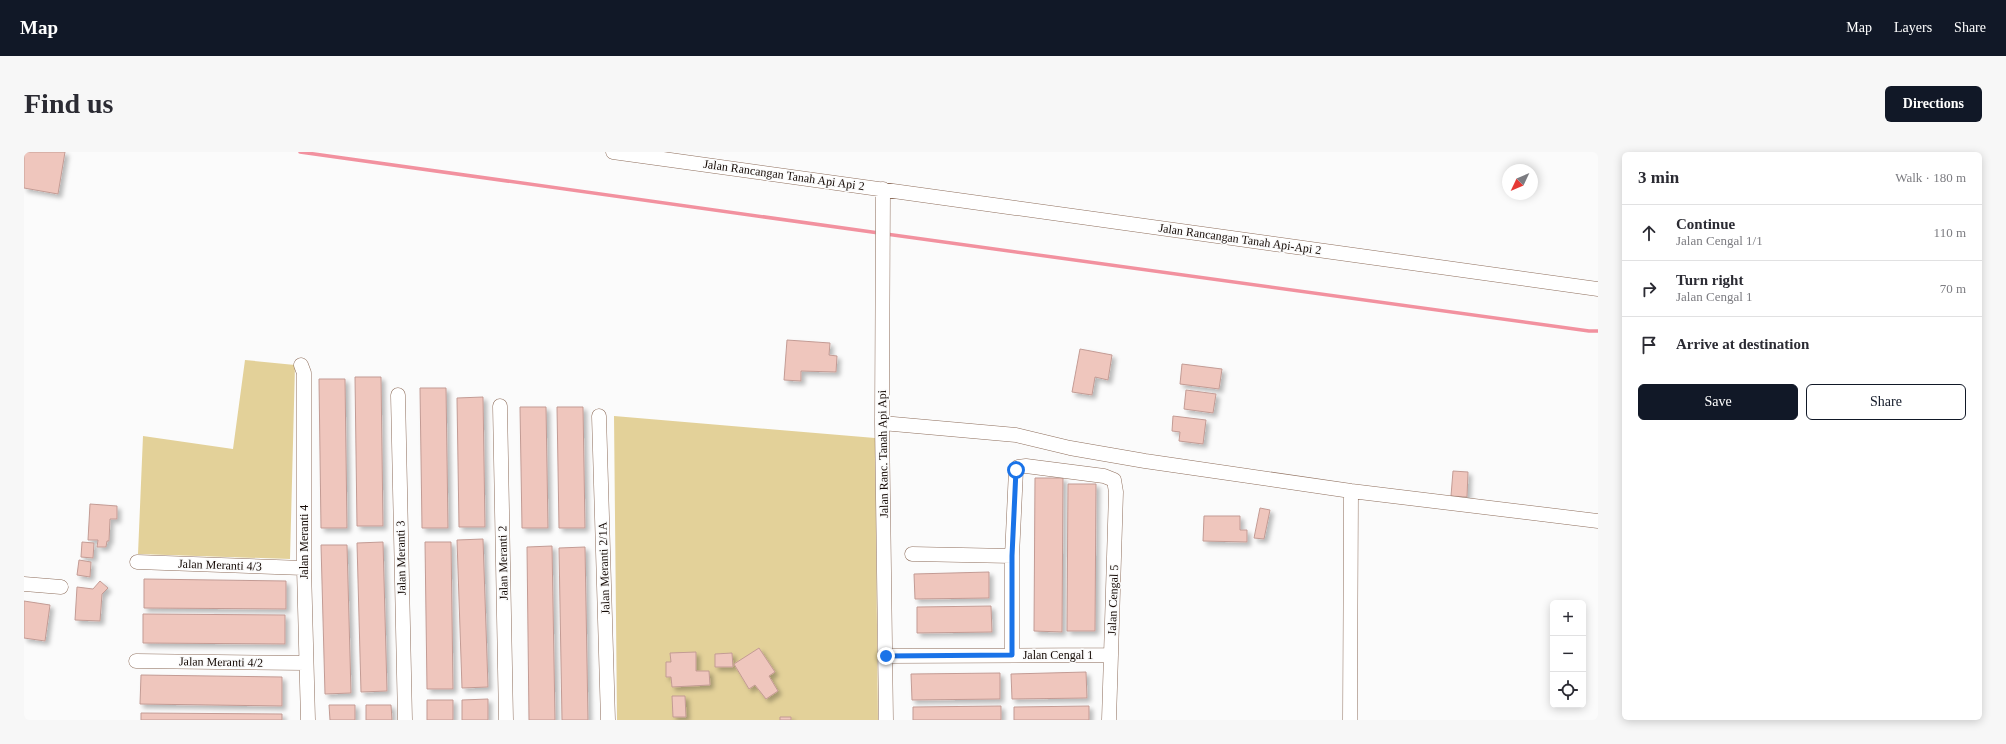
<!DOCTYPE html>
<html lang="en">
<head>
<meta charset="utf-8">
<style>
	:root { --surface:#fff; --page:#f7f7f7; --text:#2b2b33; --muted:#7c7c81; --line:#e1e1e2; --accent:#111827 }
	body { margin:0; font-family:"Times New Roman",serif; background:var(--page); color:var(--text) }
	.controls { position:absolute; right:12px; bottom:12px; display:grid; overflow:hidden; border-radius:6px; box-shadow:0 2px 10px #0003 }
	.controls button { width:36px; height:36px; display:grid; place-items:center; padding:0; border:0; border-bottom:1px solid var(--line); background:var(--surface); color:var(--text); font:20px sans-serif }
	.compass { position:absolute; left:1478px; top:12px; width:36px; height:36px; border-radius:50%; background:var(--surface); box-shadow:0 2px 10px #0003; rotate:226deg }
	.stop { position:absolute; width:12px; height:12px; margin:-9px; border:3px solid #1a73e8; border-radius:50%; background:#fff }
	.stop.end { background:#1a73e8; border-color:#fff; box-shadow:0 1px 4px #0008 }
	.list { margin:0; padding:0; list-style:none }
	h2 { display:flex; justify-content:space-between; align-items:center; height:52px; margin:0; padding:0 16px; font-size:17px }
	h2 small { font-size:13px; font-weight:400; color:var(--muted) }
	.list li { display:grid; grid-template-columns:26px 1fr auto; gap:12px; align-items:center; box-sizing:border-box; height:56px; padding:0 16px; border-top:1px solid var(--line) }
	.list b { display:block; font-size:15px; white-space:nowrap }
	.list p { margin:0; font-size:13px; white-space:nowrap; color:var(--muted) }
	.list em { font-size:13px; font-style:normal; color:var(--muted) }
	.actions { display:flex; gap:8px; padding:12px 16px }
	.actions a { flex:1; padding:9px 0; border:1px solid var(--accent); border-radius:6px; text-align:center; font-size:14px; color:var(--accent) }
	.actions .main { background:var(--accent); color:#fff }
	.icon { flex:none; width:22px; height:22px; fill:none; stroke:currentColor; stroke-width:2; stroke-linecap:round; stroke-linejoin:round }
	.map { position:relative; flex:none; width:1574px; height:568px; overflow:hidden; border-radius:6px }
	header { display:flex; align-items:center; gap:24px; box-sizing:border-box; height:56px; padding:0 20px; background:var(--accent); color:#fff }
	header strong { font-size:19px }
	nav { display:flex; gap:22px; margin-inline-start:auto; font-size:14px }
	.intro { display:flex; align-items:center; justify-content:space-between; box-sizing:border-box; height:96px; padding:0 24px }
	h1 { margin:0; font-size:28px }
	.button { padding:10px 18px; border-radius:6px; background:var(--accent); color:#fff; font-size:14px; font-weight:700 }
	main { display:flex; gap:24px; padding:0 24px }
	aside { flex:1; background:var(--surface); border-radius:6px; box-shadow:0 2px 10px #0003 }
	.map>svg:first-child { display:block }
</style>
</head>
<body>
<header>
<strong>Map</strong>
<nav><a>Map</a><a>Layers</a><a>Share</a></nav>
</header>
<div class="intro"><h1>Find us</h1><a class="button">Directions</a></div>
<main>
<div class="map">
<svg width="1574" height="568" viewBox="0 0 1574 568">
	<defs>
		<filter id="shadow"><feDropShadow dx="3.5" dy="3.5" stdDeviation="2" flood-color="#0004"/></filter>
	</defs>
	<rect width="100%" height="100%" fill="#fbfbfb"/>
	<path fill="#e3d199" d="M221,208L271,213L266,407L114,402L119,284L209,297Z
		M590,264L851,286L854,568H593Z"/>
	<g fill="none" stroke-linecap="round" stroke-linejoin="round">
		<path stroke="#f2919f" stroke-width="3.5" d="M276,0L855,81
			M862,82L1565,179H1574"/>
	</g>
	<path fill="#efc6bd" stroke="#c39b94" filter="url(#shadow)" d="M0,0H41L34,42L0,36Z
		M763,188L806,191L805,203L813,204L812,220L777,219V229L760,228Z
		M1056,197L1088,203L1084,228L1071,225L1068,243L1048,240Z
		M1158,212L1198,217L1195,237L1156,232Z
		M331,225H357L359,374H333Z
		M295,227H321L323,376H297Z
		M396,236H422L424,376H398Z
		M1162,238L1192,242L1189,261L1160,257Z
		M459,245L461,375H435L433,246Z
		M496,255H522L524,376H498Z
		M533,255H559L561,376H535Z
		M1149,264L1182,268L1179,292L1155,289L1156,280L1148,279Z
		M1429,319L1444,320L1443,345L1427,344Z
		M1011,326H1039L1038,480L1010,479Z
		M1044,332H1072L1071,479H1043Z
		M66,352L93,354V367H86L85,389H83L82,395H73L74,388H64Z
		M1236,356L1246,358L1240,387L1230,386Z
		M1180,364H1216V378H1223V390L1179,389Z
		M459,387L464,535L438,536L433,388Z
		M58,390L70,391L69,406L57,405Z
		M359,390L363,539L337,540L333,391Z
		M401,390H427L429,537H403Z
		M297,393H323L327,541L301,542Z
		M528,394L531,568H505L503,395Z
		M561,395L564,568H538L535,396Z
		M55,408L67,410L66,425L53,423Z
		M965,420V446L891,447L890,422Z
		M120,427L262,429V457L120,456Z
		M76,429L84,436L78,442L76,469L51,468L53,435L69,437Z
		M0,449L26,453L21,489L0,486Z
		M967,454L968,480L893,481V455Z
		M119,462L261,463V492L119,491Z
		M735,496L751,520L745,524L754,539L742,547L731,533L725,537L710,512Z
		M672,500V519H685L686,533L648,535L647,525H642V510H647L646,501Z
		M708,501L709,515H691V502Z
		M1062,520L1063,546L988,547L987,522Z
		M976,521V547L888,548L887,522Z
		M117,523L258,525V554L116,552Z
		M648,544H661L662,565H649Z
		M464,547V568H438V548Z
		M403,548H429V568H403Z
		M305,553H331V568H306Z
		M342,553H367L368,568H342Z
		M977,554V568H889V555Z
		M1065,554V568H990V555Z
		M117,561L258,562V568H117Z
		M756,565H767V568H756Z"/>
	<g fill="none" stroke-linecap="round" stroke-linejoin="round">
		<defs>
			<path id="street" d="M589,0L1574,137
				M859,37L858,271L862,568
				M277,213L280,221V416L284,568
				M374,243L381,568
				M476,254L482,568
				M575,264L584,568
				M858,271L992,283L1046,296L1121,309L1327,339L1574,369
				M888,402L988,404
				M113,410L280,416
				M0,432L37,435
				M988,503V404L992,318L994,315L1002,314L1080,324L1090,328L1092,340L1085,568
				M862,504L1087,503
				M112,509L282,511
				M1326,568L1327,339"/>
		</defs>
		<use href="#street" stroke="#8f6f5d" stroke-width="15"/>
		<use href="#street" stroke="#fff" stroke-width="14"/>
	</g>
	<g fill="none" stroke-linecap="round" stroke-linejoin="round">
		<path stroke="#1a73e8" stroke-width="5" d="M862,504L988,503V404L992,318"/>
	</g>
	<g text-anchor="middle" stroke-width="3" stroke-linejoin="round" paint-order="stroke">
		<g font-size="12" fill="#140904" stroke="#fbfbfb">
			<text transform="translate(760 23) rotate(8)" y="4">Jalan Rancangan Tanah Api Api 2</text>
			<text transform="translate(1216 87) rotate(8)" y="4">Jalan Rancangan Tanah Api-Api 2</text>
			<text transform="translate(859 302) rotate(-91)" y="4">Jalan Ranc. Tanah Api Api</text>
			<text transform="translate(280 390) rotate(-90)" y="4">Jalan Meranti 4</text>
			<text transform="translate(377 406) rotate(-91)" y="4">Jalan Meranti 3</text>
			<text transform="translate(479 411) rotate(-91)" y="4">Jalan Meranti 2</text>
			<text transform="translate(196 413) rotate(2)" y="4">Jalan Meranti 4/3</text>
			<text transform="translate(580 416) rotate(-92)" y="4">Jalan Meranti 2/1A</text>
			<text transform="translate(1089 448) rotate(-88)" y="4">Jalan Cengal 5</text>
			<text x="1034" y="507">Jalan Cengal 1</text>
			<text transform="translate(197 510) rotate(1)" y="4">Jalan Meranti 4/2</text>
		</g>
	</g>
</svg>
<div class="controls">
<button>+</button>
<button>−</button>
<button><svg class="icon" aria-label="locate" viewBox="0 0 24 24"><circle cx="12" cy="12" r="6"/><path d="M12 2v4M12 18v4M2 12h4M18 12h4"/></svg></button>
</div>
<svg class="compass" viewBox="-18 -18 36 36"><path d="M0-13l5 13h-10z" fill="#e53935"/><path d="M0 13l5-13h-10z" fill="#7c7c81"/></svg>
<div class="stop" style="left:992px;top:318px"></div>
<div class="stop end" style="left:862px;top:504px"></div>
</div>
<aside>
<h2>3 min<small>Walk · 180 m</small></h2>
<ul class="list">
<li><svg class="icon" aria-label="ahead" viewBox="0 0 24 24"><path d="M12 20V5M6 11l6-6 6 6"/></svg><div><b>Continue</b><p>Jalan Cengal 1/1</p></div><em>110 m</em></li>
<li><svg class="icon" aria-label="right" viewBox="0 0 24 24"><path d="M7 20v-9h11M14 6l5 5-5 5"/></svg><div><b>Turn right</b><p>Jalan Cengal 1</p></div><em>70 m</em></li>
<li><svg class="icon" aria-label="arrive" viewBox="0 0 24 24"><path d="M6 21V4h12l-3 4 3 4H6"/></svg><div><b>Arrive at destination</b></div></li>
</ul>
<div class="actions"><a class="main">Save</a><a>Share</a></div>
</aside>
</main>
</body>
</html>
